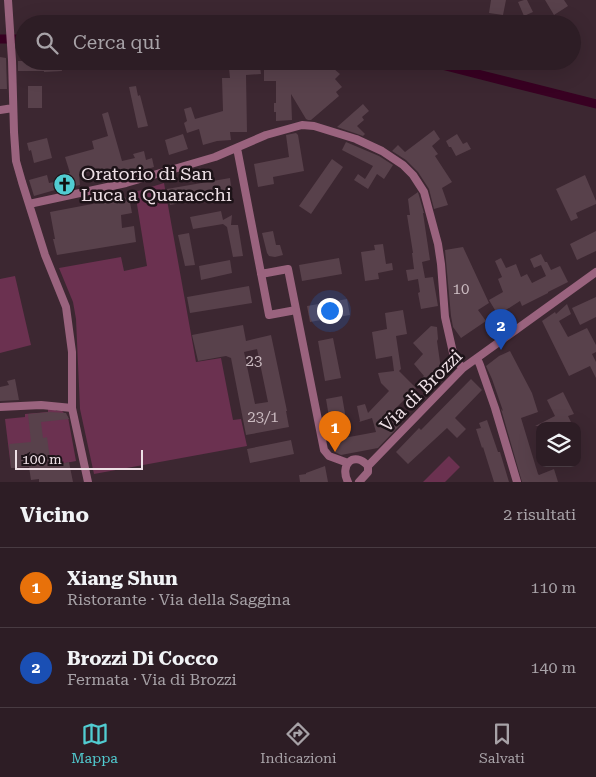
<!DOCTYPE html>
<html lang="it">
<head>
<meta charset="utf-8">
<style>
	:root { --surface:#2d1d25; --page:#35262d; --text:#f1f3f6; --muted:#a7a2a7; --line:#483b42; --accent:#51ccd1 }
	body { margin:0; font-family:"Roboto Serif",serif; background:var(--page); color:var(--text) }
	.controls { position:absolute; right:15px; bottom:15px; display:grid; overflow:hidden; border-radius:10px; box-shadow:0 5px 20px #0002 }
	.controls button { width:45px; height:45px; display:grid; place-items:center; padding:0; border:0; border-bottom:1px solid var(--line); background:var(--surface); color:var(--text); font:25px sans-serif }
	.scale { position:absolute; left:15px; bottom:12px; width:128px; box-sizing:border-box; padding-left:5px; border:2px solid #eddfe5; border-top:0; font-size:14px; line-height:18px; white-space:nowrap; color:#eddfe5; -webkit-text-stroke:4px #1d1318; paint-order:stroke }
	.you { position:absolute; left:329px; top:310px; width:18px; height:18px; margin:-12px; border:4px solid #fff; border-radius:50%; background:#1a73e8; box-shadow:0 0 0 8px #1a73e833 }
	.badge { display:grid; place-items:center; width:32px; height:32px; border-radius:50%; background:var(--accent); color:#fff; font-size:16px; font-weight:700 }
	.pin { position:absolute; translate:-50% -41px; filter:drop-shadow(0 1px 2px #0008) }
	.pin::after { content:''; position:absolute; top:26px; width:18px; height:15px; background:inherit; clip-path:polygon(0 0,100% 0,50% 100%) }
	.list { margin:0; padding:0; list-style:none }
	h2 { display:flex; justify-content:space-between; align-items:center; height:65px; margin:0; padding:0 20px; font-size:21px }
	h2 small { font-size:16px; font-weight:400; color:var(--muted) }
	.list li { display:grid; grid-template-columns:32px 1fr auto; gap:15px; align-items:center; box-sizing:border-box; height:80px; padding:0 20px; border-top:1px solid var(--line) }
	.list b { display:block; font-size:19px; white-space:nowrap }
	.list p { margin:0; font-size:16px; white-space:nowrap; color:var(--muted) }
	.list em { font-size:16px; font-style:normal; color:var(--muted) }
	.icon { flex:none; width:28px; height:28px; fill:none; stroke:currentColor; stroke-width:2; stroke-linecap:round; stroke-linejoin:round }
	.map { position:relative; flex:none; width:596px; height:482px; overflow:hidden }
	.search { position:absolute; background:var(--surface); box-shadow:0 5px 20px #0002; left:15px; right:15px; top:15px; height:55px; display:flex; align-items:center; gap:12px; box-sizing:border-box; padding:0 18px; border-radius:28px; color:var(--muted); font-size:19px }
	.sheet { height:225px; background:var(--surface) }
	nav { display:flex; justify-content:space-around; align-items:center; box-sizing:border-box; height:70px; border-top:1px solid var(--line); background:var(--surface); font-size:14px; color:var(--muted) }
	nav a { display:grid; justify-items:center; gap:2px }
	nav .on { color:var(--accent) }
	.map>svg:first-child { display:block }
</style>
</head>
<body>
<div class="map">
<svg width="596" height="482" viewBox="0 0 596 482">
	<rect width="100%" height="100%" fill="#3c2731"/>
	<path fill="#6b3150" d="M164,183L196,362L221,358L233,420L241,419L247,446L94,474L80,409L76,319L73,302L59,268L121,257L124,271L147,266L135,192Z
		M15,276L31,345L0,353V279Z
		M48,409H55L56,411H62L68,417L76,461L50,466L45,465L11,468L5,419L25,417V414L48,412Z
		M449,456L460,467L445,482H423Z"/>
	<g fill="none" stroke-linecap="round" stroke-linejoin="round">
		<path stroke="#380122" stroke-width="9" d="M0,39H24
			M426,61L596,104"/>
	</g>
	<path fill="#58414b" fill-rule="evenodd" d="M491,0H506L503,15L489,13Z
		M524,0H527L533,12L524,16L518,2Z
		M545,0H564L568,6L554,15Z
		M0,57L6,58L7,89H0Z
		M18,61H60L62,71L44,72V71H18Z
		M277,61H316L340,63L334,69L340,74L335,79L342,87L336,92L339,96L311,120H308L306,119L291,94L292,120L276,121V112H274V103H276V81H264V70H277Z
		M260,67L261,74L246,75L247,132H230L231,140L217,141L203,145L199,129L187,133L184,123L187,121L184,109L191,107L195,119L223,111L222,78H230L229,68Z
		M28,86H42V108H28Z
		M136,86L138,96L140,95L148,126L138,128L129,87Z
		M363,104L369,111L362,117L364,120L357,126L365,134L363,136L337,127Z
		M108,112L122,161L135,158L133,154L144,151L146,160L152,158L154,167L131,174L103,181L100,170L79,174L80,185L55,190L34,196L29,180L47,175L49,183L65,180L64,174L70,173L65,157L94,149L92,141L108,136L102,114Z
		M434,130L440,139L432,146L438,154L435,156L452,182L442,188L448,205L434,209L429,189L418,172L406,160L392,151L398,145L405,152Z
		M296,133L298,135L304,171L273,177L274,184L258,187L254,164L289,157L286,135Z
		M183,134L188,149L169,155L165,140Z
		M457,134L463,144L467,142L471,149L456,156L451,147H449L446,141Z
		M47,138L52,158L34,163L31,150L29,151L27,143Z
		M346,142L379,156L393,165L384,179L377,174L368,189L354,180L358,174L365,179L373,166L342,150Z
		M332,159L343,167L311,214L299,206Z
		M585,175L596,201V204L576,213L578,218L571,221L556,189Z
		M230,178L232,194L170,205L167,189Z
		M418,192L424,213H423L430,260L422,262L425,278L433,277L438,306L421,309L418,293L420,292L418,279L408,281L406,270L414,269L412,253H413L407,215H410L408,199Z
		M129,197L132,213L121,215L122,228L134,226L136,242L57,255L53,239H55L50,212Z
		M221,211L223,220L232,215L231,225H238L243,256L233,257L227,227L223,224L193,229L190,217Z
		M273,231L276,245H280L283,255L275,257L269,256L267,253L262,233Z
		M596,231V251L577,260L570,244Z
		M189,233L195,265L185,266L178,235Z
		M383,244L386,264L392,263L393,270L378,273L379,279L365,281L361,252L375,250L374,245Z
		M463,247L489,303L478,310L486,321L461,338L453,327L451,316L445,250Z
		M541,254L545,262H547L551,270L560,266L568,282L548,292V293L522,306L520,301L498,315L489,300L503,292L498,279L502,277L495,261L501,258L506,268L516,264L521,277L527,274L532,283L546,276L541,265L534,268L530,259Z
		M339,258L342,274L302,281L299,265Z
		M230,260L232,273L201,280L199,266Z
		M249,286L252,303L190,313L187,297Z
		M596,297V317L580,325L572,308Z
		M347,299L350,315L310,322L307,306Z
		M567,304L571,314L559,321L568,337L587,328L596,345V352L592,354L596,362V378L590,366L569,376L542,321L555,312L556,314Z
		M403,310L407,334L396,336L401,369L399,371L416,388L388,416L400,425L378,448L341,455L335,452L333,440L376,432L372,418L359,422L360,421L357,406L365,404L368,413L389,391L381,383L378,373L394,371L392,356L376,359L372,332L387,329L385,313Z
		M243,325L246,341L271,335L287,411H286L289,427L246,435L231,358L226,356L198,361L192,335ZM257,349L268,402L255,404L244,352Z
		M431,326L437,327L438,339L437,341L441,369V380L426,393L416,383L424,376L414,364L423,354L413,343Z
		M333,338L341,378L325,381L318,341Z
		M510,351L532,393L538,412L521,418L538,474L539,475L554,469L558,482H522L501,409L503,411L492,379L486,366L499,356Z
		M15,379L19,400L0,401V387L9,385L7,381Z
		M471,379L482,390L455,418L466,429L457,438L447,428L408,464L396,452L419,428L421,430Z
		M563,392L574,414L568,416L573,426H535L555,416L547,400Z
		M342,396L347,425L331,429L326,399Z
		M50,412L66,413L69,419L41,422L43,438L47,437L51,466L69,462L73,482H39V479L31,480L29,467L11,468L9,444L31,442L28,414Z
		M487,420L498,452H500L509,482H494L483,447L482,448L476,429L481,428L479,423Z
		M291,440L294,454L250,463L247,449Z
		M325,466L328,482H300L299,475L306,474V473Z"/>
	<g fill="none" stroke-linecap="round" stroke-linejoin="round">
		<path stroke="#9a637e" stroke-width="8" d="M8,0L12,60L14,132L16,161L22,182L45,255L66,307L72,352V408L88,482
			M0,110L13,108
			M237,148L269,315L296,310
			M29,204L126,183L215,157L266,135L302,125L314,126L356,139L382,151L403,165L413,175L424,192L438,244L441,264L445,317L454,357L456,361L463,368
			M261,274L288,269L324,450L329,456L348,463
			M477,358L480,365L495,408L517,482
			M0,407L41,405L72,408
			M348,482C339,465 354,450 368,466
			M359,482L368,472V466L463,368L596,272"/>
	</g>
	<defs>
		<symbol id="church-disc" viewBox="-11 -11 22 22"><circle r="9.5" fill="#51ccd1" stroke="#1d1318"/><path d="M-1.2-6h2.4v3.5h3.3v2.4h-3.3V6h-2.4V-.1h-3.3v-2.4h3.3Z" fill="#111"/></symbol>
	</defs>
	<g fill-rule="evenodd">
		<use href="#church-disc" x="52" y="172" width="25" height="25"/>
	</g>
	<g text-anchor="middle" stroke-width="5" stroke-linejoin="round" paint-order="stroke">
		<g font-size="15" fill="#c8b8be">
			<text x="461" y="294">10</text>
			<text x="254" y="366">23</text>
			<text x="263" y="422">23/1</text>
		</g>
		<g font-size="18" fill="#eddfe5" stroke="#1d1318" text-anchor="start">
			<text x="81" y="180">Oratorio di San<tspan x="81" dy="21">Luca a Quaracchi</tspan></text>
		</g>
		<g font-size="18" fill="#eddfe5" stroke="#1d1318">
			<text transform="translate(421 391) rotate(-45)" y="6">Via di Brozzi</text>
		</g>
	</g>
</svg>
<div class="controls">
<button><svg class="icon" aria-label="layers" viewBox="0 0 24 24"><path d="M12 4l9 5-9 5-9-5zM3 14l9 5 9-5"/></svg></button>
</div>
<div class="scale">100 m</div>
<div class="you"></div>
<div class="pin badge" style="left:335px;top:452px;background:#e8710a">1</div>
<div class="pin badge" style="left:501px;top:350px;background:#1a4fb4">2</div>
<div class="search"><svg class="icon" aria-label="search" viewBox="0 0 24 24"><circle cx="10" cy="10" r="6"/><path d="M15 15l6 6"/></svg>Cerca qui</div>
</div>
<section class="sheet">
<h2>Vicino<small>2 risultati</small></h2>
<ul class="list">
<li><span class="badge" style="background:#e8710a">1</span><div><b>Xiang Shun</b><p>Ristorante · Via della Saggina</p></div><em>110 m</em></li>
<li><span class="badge" style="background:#1a4fb4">2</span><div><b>Brozzi Di Cocco</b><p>Fermata · Via di Brozzi</p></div><em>140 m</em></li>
</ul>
</section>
<nav>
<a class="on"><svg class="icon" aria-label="map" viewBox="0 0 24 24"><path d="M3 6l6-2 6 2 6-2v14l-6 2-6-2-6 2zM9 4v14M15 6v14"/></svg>Mappa</a>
<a><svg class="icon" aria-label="directions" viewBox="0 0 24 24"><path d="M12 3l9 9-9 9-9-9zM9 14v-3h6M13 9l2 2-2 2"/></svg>Indicazioni</a>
<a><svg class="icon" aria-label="saved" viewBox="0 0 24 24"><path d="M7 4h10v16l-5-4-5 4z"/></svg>Salvati</a>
</nav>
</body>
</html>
